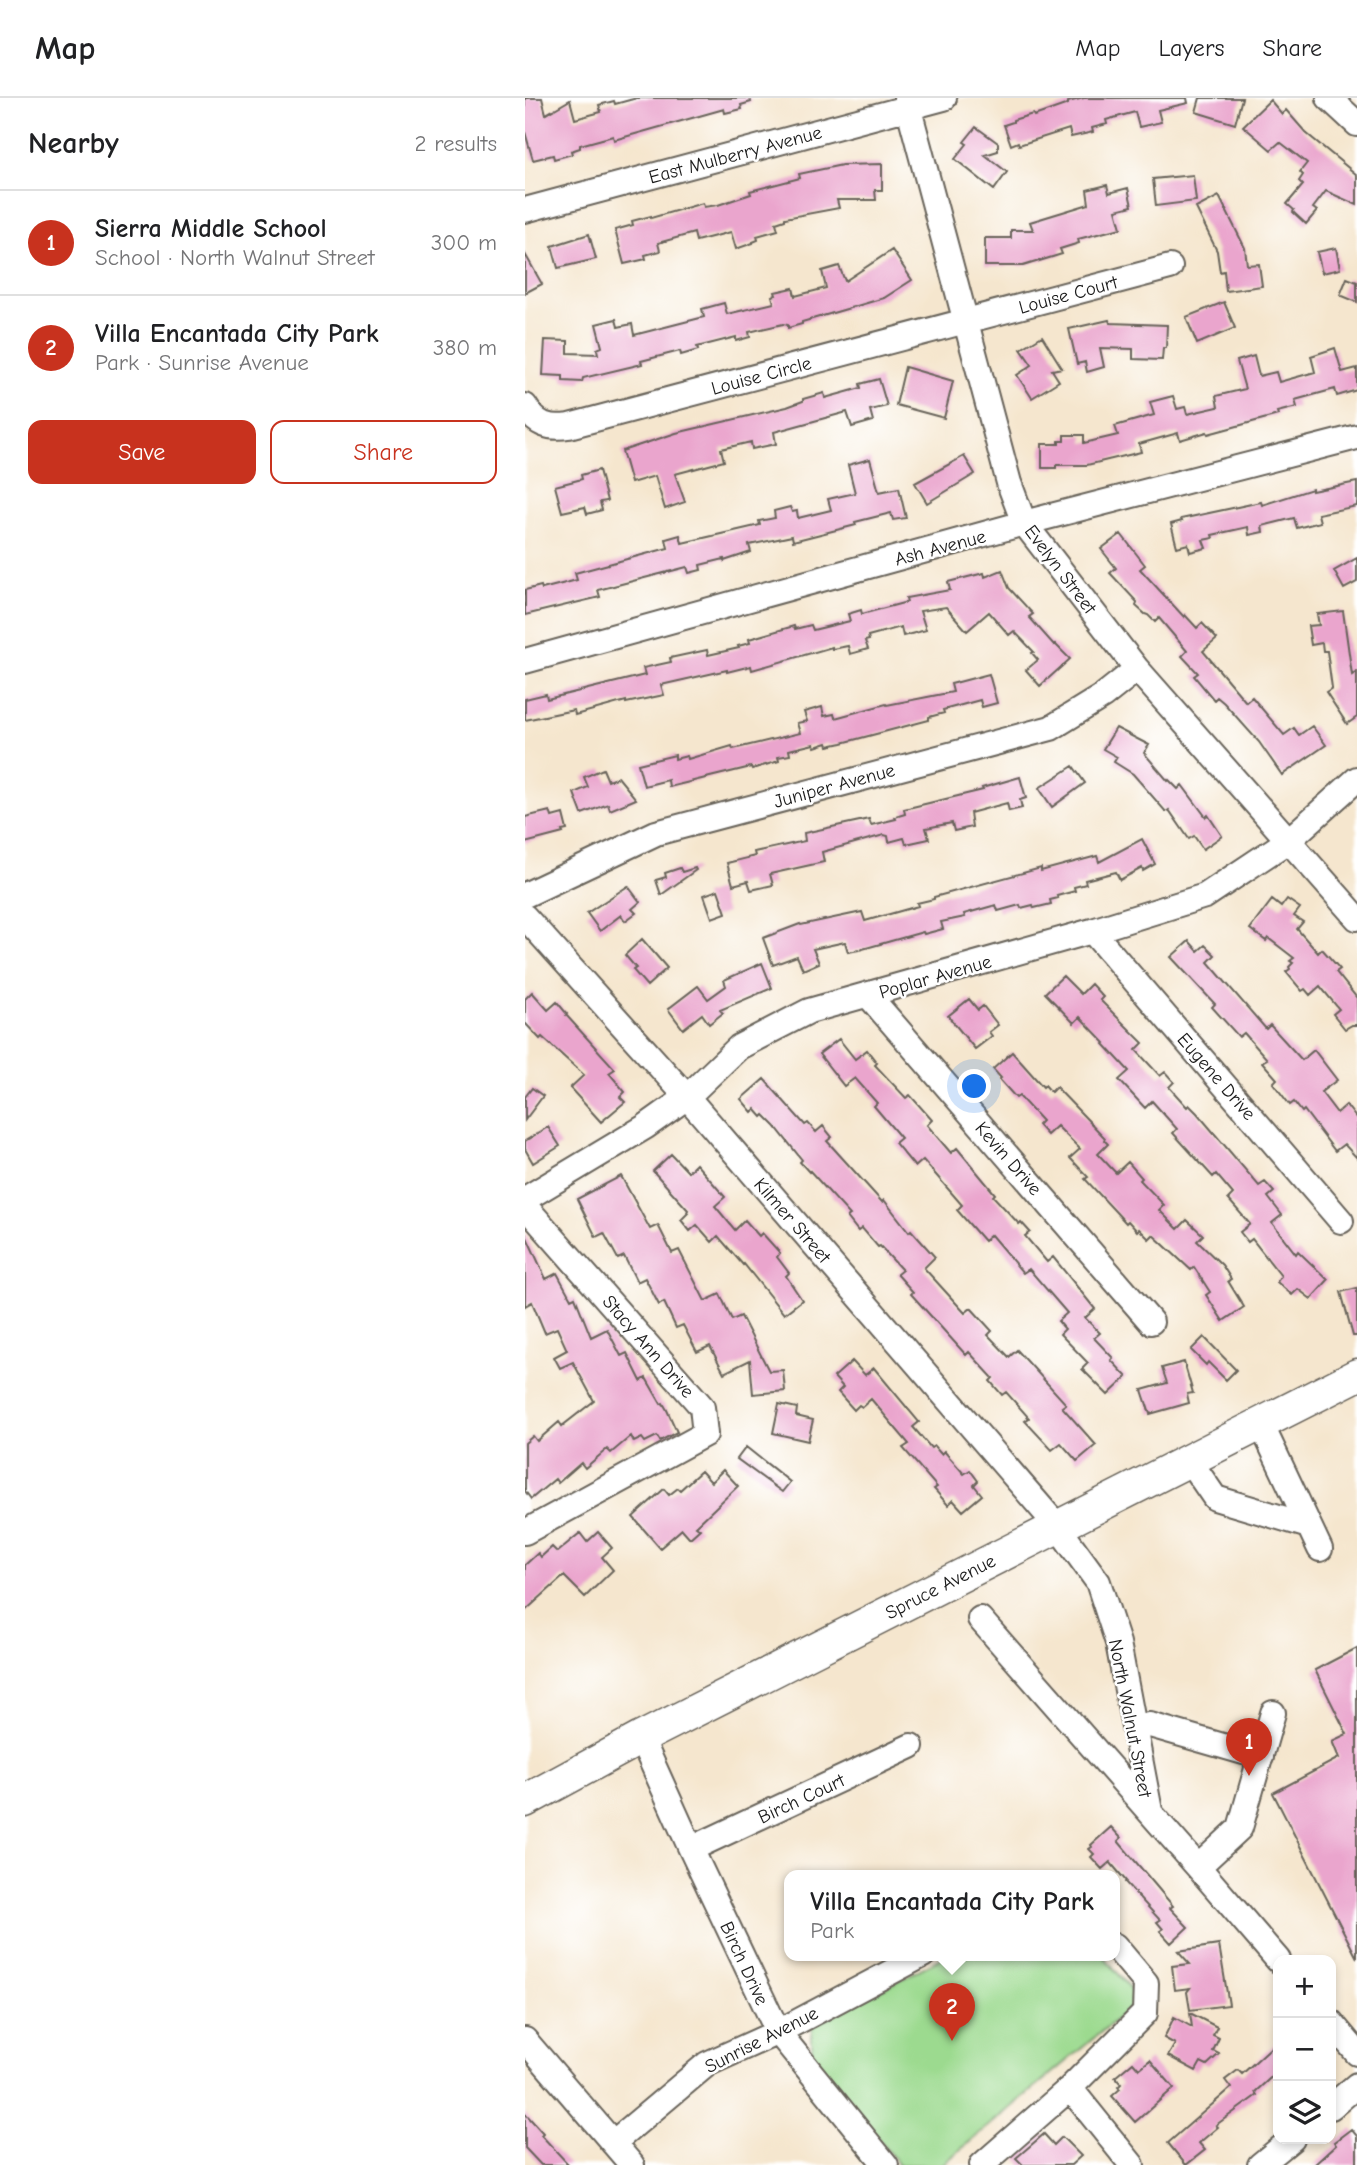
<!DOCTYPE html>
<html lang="en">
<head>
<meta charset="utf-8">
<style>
	:root { --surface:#fff; --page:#f6f6f6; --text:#202124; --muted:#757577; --line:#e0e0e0; --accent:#c8321e }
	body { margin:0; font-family:"Comic Neue",sans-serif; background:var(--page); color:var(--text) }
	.controls { position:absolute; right:21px; bottom:21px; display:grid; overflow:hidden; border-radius:14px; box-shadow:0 4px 10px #0003 }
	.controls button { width:63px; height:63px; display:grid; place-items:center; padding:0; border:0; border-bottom:2px solid var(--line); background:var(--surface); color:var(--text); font:35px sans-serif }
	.you { position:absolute; left:450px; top:989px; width:24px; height:24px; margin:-18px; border:5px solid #fff; border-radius:50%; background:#1a73e8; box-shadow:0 0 0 10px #1a73e833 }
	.badge { display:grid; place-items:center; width:46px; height:46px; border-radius:50%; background:var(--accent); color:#fff; font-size:23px; font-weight:700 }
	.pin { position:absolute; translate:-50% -58px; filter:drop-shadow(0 2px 4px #0008) }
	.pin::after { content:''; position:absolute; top:37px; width:24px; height:21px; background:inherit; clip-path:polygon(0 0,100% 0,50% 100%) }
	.popup { position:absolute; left:259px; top:1772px; width:336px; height:91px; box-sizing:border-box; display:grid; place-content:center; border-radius:14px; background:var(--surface); filter:drop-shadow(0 2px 5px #0005); font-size:23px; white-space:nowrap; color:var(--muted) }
	.popup b { font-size:26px; color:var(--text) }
	.popup::after { content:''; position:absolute; left:50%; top:100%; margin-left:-14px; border:14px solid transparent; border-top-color:var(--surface) }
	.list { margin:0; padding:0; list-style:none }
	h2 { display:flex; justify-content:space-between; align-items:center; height:91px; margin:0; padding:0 28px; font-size:30px }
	h2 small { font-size:23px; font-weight:400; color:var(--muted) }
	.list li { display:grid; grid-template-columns:46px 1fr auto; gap:21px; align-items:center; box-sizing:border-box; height:105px; padding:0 28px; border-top:2px solid var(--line) }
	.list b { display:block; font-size:26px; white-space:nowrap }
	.list p { margin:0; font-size:23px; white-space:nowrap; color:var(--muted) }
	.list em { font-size:23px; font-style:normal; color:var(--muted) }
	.actions { display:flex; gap:14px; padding:21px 28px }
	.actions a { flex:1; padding:16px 0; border:2px solid var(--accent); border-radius:14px; text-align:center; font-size:24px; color:var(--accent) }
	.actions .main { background:var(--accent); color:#fff }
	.icon { flex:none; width:38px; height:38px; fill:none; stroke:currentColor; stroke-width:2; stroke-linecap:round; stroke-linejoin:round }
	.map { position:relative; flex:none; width:832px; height:2067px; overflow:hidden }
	header { display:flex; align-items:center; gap:42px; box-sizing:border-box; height:98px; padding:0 35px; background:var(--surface); border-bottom:2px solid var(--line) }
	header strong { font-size:33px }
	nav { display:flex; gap:38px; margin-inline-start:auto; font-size:24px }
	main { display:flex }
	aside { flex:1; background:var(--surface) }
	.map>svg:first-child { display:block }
</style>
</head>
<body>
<header>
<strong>Map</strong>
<nav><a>Map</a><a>Layers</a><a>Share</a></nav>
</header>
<main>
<aside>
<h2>Nearby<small>2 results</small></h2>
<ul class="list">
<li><span class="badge">1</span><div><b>Sierra Middle School</b><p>School · North Walnut Street</p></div><em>300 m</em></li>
<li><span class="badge">2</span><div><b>Villa Encantada City Park</b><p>Park · Sunrise Avenue</p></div><em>380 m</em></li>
</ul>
<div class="actions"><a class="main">Save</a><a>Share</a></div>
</aside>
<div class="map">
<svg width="832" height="2067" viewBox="0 0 832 2067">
	<rect width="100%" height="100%" fill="#fff"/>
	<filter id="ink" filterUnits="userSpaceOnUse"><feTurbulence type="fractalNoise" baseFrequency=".0143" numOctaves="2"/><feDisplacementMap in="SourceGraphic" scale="14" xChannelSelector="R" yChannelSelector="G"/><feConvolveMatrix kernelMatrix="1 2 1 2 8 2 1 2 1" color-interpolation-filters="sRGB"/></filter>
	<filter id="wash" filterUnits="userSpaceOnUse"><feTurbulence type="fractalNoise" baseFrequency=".00686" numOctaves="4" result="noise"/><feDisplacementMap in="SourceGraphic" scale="28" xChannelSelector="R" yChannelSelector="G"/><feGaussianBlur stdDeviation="1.57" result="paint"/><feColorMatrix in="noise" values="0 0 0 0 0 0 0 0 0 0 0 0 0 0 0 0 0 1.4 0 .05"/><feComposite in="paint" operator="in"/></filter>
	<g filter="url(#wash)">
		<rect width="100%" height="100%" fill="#f5e6ce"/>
		<path fill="#9cda8f" stroke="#5c7b56" stroke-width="2" d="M422,1857H578L606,1891V1909L417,2067H374L287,1957V1928Z"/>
		<g id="blocks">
			<path fill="#eaa5cd" d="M0,0H17L21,16L45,2L50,21L76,14L74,7L89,3L90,6L112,0H225L226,4L216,7L217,11L200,15L199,11L89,42L88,38L55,47V50L46,53L47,56L29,61L28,57L8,62L0,34Z
				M559,0H662L663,5L633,12L636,24L614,29L610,14L581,22L582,26L567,30L568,34L546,39L544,31L494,47L493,44L486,47L479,27L488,24V22L508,16L509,18L543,6V4Z
				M675,0H717L710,26L671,14Z
				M745,2L757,16L761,12L781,35L832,77V107L801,93L788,110L792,113L781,126L768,114L769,112L762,106L778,87L774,83L778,77L775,74L782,65L755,44L746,52L718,28Z
				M451,29L473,45V53L460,57L482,74L469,92L430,61L442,46L439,44Z
				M357,66V92H350L351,102H312L314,110L260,120V122L251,125L253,132L232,138L233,142L228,144V145L211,151L206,134L171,143L169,135L133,145L135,153L120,157L121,161L99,166L90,132L108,127L107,123L126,118V120L178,105L179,109L193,107L226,96L225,93L275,80L274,76L317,67Z
				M668,77L671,103L631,108L628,81Z
				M582,87L584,95L603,90L607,108L591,112L596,130L553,141L554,145L535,151L537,156L498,168H460V140H486V132H508L505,124L564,106L562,92Z
				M694,98L720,150L722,167L734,166L737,188L701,193L699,173L695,174L692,153L671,110Z
				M64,136L71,161L33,170L27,148Z
				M811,150L815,171L797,175L792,154Z
				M367,152L387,182L359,200L277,224V226L263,230V227L258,226L224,234L225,239L211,243V239L172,249L173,252L156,257L155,253L116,263L117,266L58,280L57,284L38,283V278L18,277L20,242L43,243V255L73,256L72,251L77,249L71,226L91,221L93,229L107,226L109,237L179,219L177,211L199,205L202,216L249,205L247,198L251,197L250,194L268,190L270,198L301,190L297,173L314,168L320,183Z
				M0,156L17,186L0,195Z
				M822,180L832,184V204L815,197Z
				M699,204L710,230L672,246L661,219Z
				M584,222L585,225L642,227L641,250H638L637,262L608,261V251L575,250L579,269L562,274L560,264L552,266L544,231Z
				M517,238L537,270L527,272L534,283L507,300L492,277L507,267L496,251Z
				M810,250L817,274L832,270V292L812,298L810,291L770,302L772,309L752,314L753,317L683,336L682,334L655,342L653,335L614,346L616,354L562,367H531V370H517V346H534V343H539V337H559V345L593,337L590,328L629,317L625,304L648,298L652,311L660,309L662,316L693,309L691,298L720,291L712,263L729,258L734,278L751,274L754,284L790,274L786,258Z
				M380,269L428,283L419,320L371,307Z
				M354,281L362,308L345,312L348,323L327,329L322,314L249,334L251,346L227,351L226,344L196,351L199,363L150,376L160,404L140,411L130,378L106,385L97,353L151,335L262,309L278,303V301L299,295L300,300L336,290L335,286Z
				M439,358L450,376L402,405L390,385Z
				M345,361L354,394L374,390L381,420L368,422L366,415L330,424L331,427L268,443L267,438L224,447L226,454L199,463V461L175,467L176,472L164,475L162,469L73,492L75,499L0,517V492L16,488L17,491L52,482L50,475L143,450L141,441L155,437L157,445L235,427L234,423L250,420L249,413L265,409L267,414L272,413L273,420L306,412L303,401L330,395L323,367Z
				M74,372L82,403L75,404L77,412L62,416L60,409L37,414L30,388L57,381L56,377Z
				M832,384V408L793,416L795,424L772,430L769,420L737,428L738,434L724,437L723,429L687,437L688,440L678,442L681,450L665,454L663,446L652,449L646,426L657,423L656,421L736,404L737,407L787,391V393Z
				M596,436L620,467L615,471L659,519L660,517L672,530L677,525L692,541L678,553L721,604L727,599L759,637L769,630L774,637L787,628L801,647L757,677L734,644L699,605L692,599L689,602L669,578L673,575L657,558L662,553L634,520L630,524L623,517L620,516L611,508L612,504L585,475L591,470L576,451Z
				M832,460V484L819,491L809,473Z
				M477,472L484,490L508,516L504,519L529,547L530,546L545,561L515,588L501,572L513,562L507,555L509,554L489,533L484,537L464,514L442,533L421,509L395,513L401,532L378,538L376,529L343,538L344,542L340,543L343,551L325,556L323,548L307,551V549L227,572L226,568L202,574V572L136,587L139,597L101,605V603L50,617L49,612L0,622V601L21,596L22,601L120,577L118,570L146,564L145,560L182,552L183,557L214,550L213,548L225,545L224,541L269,528L270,531L286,527L288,532L325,523L323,516L336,512L337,516L382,504L381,500L425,492L423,484L459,475L460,479Z
				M818,513L827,577L832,574V619L822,626L801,594L807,590L802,553H798L797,545L786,547L783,528L794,527L792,516Z
				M464,576L472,605L457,609L455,602L418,612L419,615L404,619V622L317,645L303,648L302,645L290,649L289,646L264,652L265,657L253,659L254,663L227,671L226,669L144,689L143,682L119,688L113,666L150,657V661L162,658L163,661L207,648L208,651L275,635L272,625L282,623L279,614L297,609L299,618L309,616L310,620L361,606L362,607L428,594L426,586Z
				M591,630L624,647L619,655L643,683L644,682L653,691L657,687L681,719L683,717L697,738L678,751L669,738L664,741L644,712L641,714L608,676L589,664L592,659L578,651Z
				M548,668L560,685L527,709L514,690Z
				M78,671L83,683L93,679L111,701L85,712L83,706L57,716L49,695L63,689L59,679Z
				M495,679L501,700L495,702L497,710L484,713L482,705L445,715L447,729L429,733L427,725L401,730L404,741L381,746L379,740L364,744L363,738L359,737L297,754L299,764L245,776L248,787L226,792L223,783L208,787L202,765L230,758L229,754L280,743L279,735L344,721L346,727L371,721L370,719L380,716L379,711L458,692L457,690Z
				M25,713L27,719L38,716L42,732L37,733L38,735L0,745V719Z
				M617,741L630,766L618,773L617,770L595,782L591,774L560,782L561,786L549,789L550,793L532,798L533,800L525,802L526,806L509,810L508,807L496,810L495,807L473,813L471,807L439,816L440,819L416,824L418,831L399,836L398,834L334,852L323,854L320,844L288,851L294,865L278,872L272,858L248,867L238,840L275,826L276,827L337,814L340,823L393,808L392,805L409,801V799L516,770V773L572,758L574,764Z
				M155,770L157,774L170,770L171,772L136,797L131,782L141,779L140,775Z
				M103,788L115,804L107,811L111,815L100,823L96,817L75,833L62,815Z
				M193,792L201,815L187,820L179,797Z
				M762,801L775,810L769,818L778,824L772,831L793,855L797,851L815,871L811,874L832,900V927H827L820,931L808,916L814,911L795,888L785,897L780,891L777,893L761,874L765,871L764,869L768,865L765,863L769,860L743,840L741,843L725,831L747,802L756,809Z
				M117,841L142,870L122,888L108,872L111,870L100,857Z
				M664,843L673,853L680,847L690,857L683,864L741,931L745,927L777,962L789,952L812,982L796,994L812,1015L821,1007L832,1021V1060L819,1046L810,1053L779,1012L777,1014L769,1004L765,1007L748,985L752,981L737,964L742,961L719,935L714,939L687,909L690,906L646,859Z
				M237,865L247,890L195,912L198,915L184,926L177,916L158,931L143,911L173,888L183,901L201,888L199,882Z
				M538,878L556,896L566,886L578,899L575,902L618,945L611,952L635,978L640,974L649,984L644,989L662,1009L664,1007L672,1015L734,1088L740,1084L749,1094L743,1099L757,1117L747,1125L771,1156L773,1153L803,1182L786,1201L773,1191L767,1197L752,1184L756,1178L727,1141L723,1144L715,1134L725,1126L703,1101L708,1096L691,1076L688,1079L648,1035L652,1031L627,1003L620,1010L594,982L604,973L579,946L580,945L555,919L549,925L520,895Z
				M7,894L23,912L32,904L42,916L41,917L90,971L84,975L100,994L95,999L100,1004L76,1024L45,990L59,977L17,939L15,941L0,925V901Z
				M444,901L453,912L458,908L473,927L464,934L467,938L450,951L423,918Z
				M314,941L330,961L342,952L352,965L350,967L381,1000L385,997L407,1022L402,1027L426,1055L432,1050L470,1096L468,1098L494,1126L496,1124L505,1134L500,1138L522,1164L528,1159L570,1211L560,1220L575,1235L569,1240L588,1260L586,1262L602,1279L583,1297L557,1271L563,1265L535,1236L540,1231L533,1223L542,1215L504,1171L498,1175L466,1137L459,1143L432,1112L437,1107L398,1062L390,1069L370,1045L376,1040L349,1008L352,1005L330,980L319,988L294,956Z
				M487,954L518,989L520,987L526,994L531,989L580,1040L579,1042L583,1046L573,1056L591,1075L603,1064L617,1080L615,1082L639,1107L634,1112L653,1131L662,1122L678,1137L672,1143L697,1167L706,1181L703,1183L719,1209L698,1223L681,1197L685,1194L669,1169L666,1172L628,1137L624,1141L614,1131L612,1133L603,1123L601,1125L560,1081L563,1079L545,1060L555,1051L532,1028L522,1037L513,1027L517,1023L494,998L491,1000L474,981L476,980L468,971Z
				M239,981L280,1027L283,1025L291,1034L298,1028L307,1039L302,1043L357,1104L359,1102L384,1134L386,1132L410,1159L399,1170L440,1215L446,1210L467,1233L463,1237L484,1259L492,1252L541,1306L537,1309L571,1347L552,1363L536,1345L527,1352L500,1323L504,1320L481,1294L477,1297L465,1283L468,1280L444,1254L441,1257L386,1196L388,1194L372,1176L377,1172L355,1148L353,1149L337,1130L333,1133L322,1119L325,1117L285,1073L284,1074L275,1064L277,1062L250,1028L239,1017L237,1019L230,1011L227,1014L216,1001Z
				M7,990L18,998L0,1022V999Z
				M23,1029L35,1048L8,1065L0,1051V1043Z
				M146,1056L163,1074L171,1066L187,1084L200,1099L190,1108L210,1132L220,1122L234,1138L237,1135L255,1155L252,1159L264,1175L261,1178L277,1202L259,1216L219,1166L218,1167L193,1138L187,1144L172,1127L165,1133L156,1122L163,1115L162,1114L163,1112L128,1073Z
				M96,1078L125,1131L133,1127L147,1155L154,1152L180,1203L195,1196L207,1222L216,1218L244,1273L258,1272L260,1293L228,1296L225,1262L199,1275L185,1248L172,1254L158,1227L151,1230L139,1204L134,1207L120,1180L112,1184L99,1158L93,1161L79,1135L71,1139L52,1101Z
				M0,1135L21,1181L32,1175L46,1201L50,1199L66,1239L82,1231L96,1258L102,1255L116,1283L121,1280L136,1306L138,1305L142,1312L152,1334L135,1343L132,1338L120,1344L117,1340L109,1344L106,1338L86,1355L82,1351L60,1370L56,1365L33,1385L30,1381L6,1401L0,1393V1345L8,1338L12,1343L34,1324L37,1328L69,1303L48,1264L35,1270L29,1259L42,1252L32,1230L20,1235L7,1204L0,1208Z
				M832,1190V1238H828L816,1194Z
				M679,1239L711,1272L701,1282L683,1264L681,1267L666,1252Z
				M327,1263L340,1277L349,1270L394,1324L388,1329L406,1350L409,1348L416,1356L419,1353L439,1376L445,1372L453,1383L449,1387L457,1397L438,1413L428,1402L423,1407L409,1391L412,1389L378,1350L384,1346L346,1301L337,1309L334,1307L329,1312L313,1294L318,1289L309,1279Z
				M659,1264L668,1295L662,1296L664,1305L625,1316L617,1292L642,1285L637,1270Z
				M254,1306L272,1310L271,1318L288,1322L283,1343L248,1335Z
				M221,1349L265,1384L257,1394L212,1361Z
				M198,1372L213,1388L171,1428L175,1431L165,1440L157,1431L135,1450L108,1419L139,1391L144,1397L153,1390L155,1392L176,1373L186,1384Z
				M73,1434L87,1450L77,1459L88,1472L60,1499L39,1478L0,1513V1467L13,1455L16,1459L27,1449L32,1454L55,1435L62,1444Z
				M832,1550V1860L748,1695L814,1660L807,1643L822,1636L790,1572Z
				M586,1729L596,1740L593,1743L632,1789L648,1808L645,1810L663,1829L646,1845L635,1833L638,1831L632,1824L635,1822L600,1784L601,1783L585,1764L577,1771L566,1759L569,1756L564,1751L567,1749L566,1747Z
				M694,1847L704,1907L665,1912L662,1894L665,1890L650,1892L647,1868L665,1866L653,1853Z
				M665,1915L692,1929L688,1937L694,1940L688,1953L694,1956L682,1967L676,1964L671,1973L643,1958L650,1946L639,1940L649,1919L667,1929Z
				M753,1943V1973L730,1994L732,1997L691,2027L693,2029L674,2045L680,2052L661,2067L643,2045L706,1990L700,1982L713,1972L717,1976Z
				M625,1962L649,1990L610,2024L587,1998L595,1991L593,1989L596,1986L590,1979L608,1964L614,1971Z
				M0,2015L18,2035L16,2037L44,2067H16L0,2050Z
				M826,2031L832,2038V2067H789L811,2047L809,2044Z
				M519,2036L529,2047L537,2039L556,2058L546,2067H498L491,2060Z"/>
		</g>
	</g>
	<g filter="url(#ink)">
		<use href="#blocks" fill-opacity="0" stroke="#68635a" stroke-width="2"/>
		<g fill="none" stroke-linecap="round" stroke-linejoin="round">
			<defs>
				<path id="minor" d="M381,0L484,385L499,425L612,571L832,820
					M804,0L832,26
					M0,112L419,0
					M0,308C11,327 24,331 44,328L645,169
					M0,563L499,425L832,339
					M0,797L131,735L526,630L578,598L612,571
					M0,819L162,999L533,1429L573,1484L593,1545L625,1713
					M567,833L816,1123
					M343,897L626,1224
					M0,1101L120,1029L162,999L214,949L284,913L567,833L680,798L764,742L832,681
					M0,1108L177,1309L180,1336L0,1434
					M736,1326L795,1451
					M664,1362L690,1400L784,1428
					M455,1521L673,1769L753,1862
					M609,1629L625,1627L736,1659
					M116,1640L166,1751L253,1934L361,2067
					M166,1751L386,1648
					M673,1769L715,1730L748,1615
					M806,1924L832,1955
					M0,1942L107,2067
					M545,1990L607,2067
					M806,2009L832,1987
					M88,2045L182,1966L253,1934L398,1857
					M457,2067L545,1990L620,1915L621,1885L590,1848
					M735,2067L767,2041"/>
				<path id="major" d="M0,1703L116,1640L832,1277"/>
			</defs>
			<use href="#minor" stroke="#68635a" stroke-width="28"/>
			<use href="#major" stroke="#68635a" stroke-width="35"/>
			<use href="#minor" stroke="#fff" stroke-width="24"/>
			<use href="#major" stroke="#fff" stroke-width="32"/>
		</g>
	</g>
	<g text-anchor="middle" stroke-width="5" stroke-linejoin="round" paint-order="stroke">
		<g font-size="19" fill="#1c1c1c" stroke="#fff">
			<text transform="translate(210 56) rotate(-15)" y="7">East Mulberry Avenue</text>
			<text transform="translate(543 196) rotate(-15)" y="7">Louise Court</text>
			<text transform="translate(236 277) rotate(-15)" y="7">Louise Circle</text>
			<text transform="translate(415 449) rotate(-15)" y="7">Ash Avenue</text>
			<text transform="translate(536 471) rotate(53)" y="7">Evelyn Street</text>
			<text transform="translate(309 687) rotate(-15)" y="7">Juniper Avenue</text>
			<text transform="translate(410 878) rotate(-16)" y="7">Poplar Avenue</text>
			<text transform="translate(692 978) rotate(49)" y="7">Eugene Drive</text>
			<text transform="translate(484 1060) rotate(49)" y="7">Kevin Drive</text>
			<text transform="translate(268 1122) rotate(49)" y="7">Kilmer Street</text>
			<text transform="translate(124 1248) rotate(49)" y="7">Stacy Ann Drive</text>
			<text transform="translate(415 1488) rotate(-27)" y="7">Spruce Avenue</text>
			<text transform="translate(606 1620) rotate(79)" y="7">North Walnut Street</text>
			<text transform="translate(276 1700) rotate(-25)" y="7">Birch Court</text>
			<text transform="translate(220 1865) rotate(65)" y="7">Birch Drive</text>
			<text transform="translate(236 1941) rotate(-27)" y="7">Sunrise Avenue</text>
		</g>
	</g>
</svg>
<div class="controls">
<button>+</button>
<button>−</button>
<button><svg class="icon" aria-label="layers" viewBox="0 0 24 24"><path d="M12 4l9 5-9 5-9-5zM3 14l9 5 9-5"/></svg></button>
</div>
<div class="you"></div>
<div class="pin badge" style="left:724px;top:1678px">1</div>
<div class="pin badge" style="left:427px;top:1943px">2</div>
<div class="popup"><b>Villa Encantada City Park</b>Park</div>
</div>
</main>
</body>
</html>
